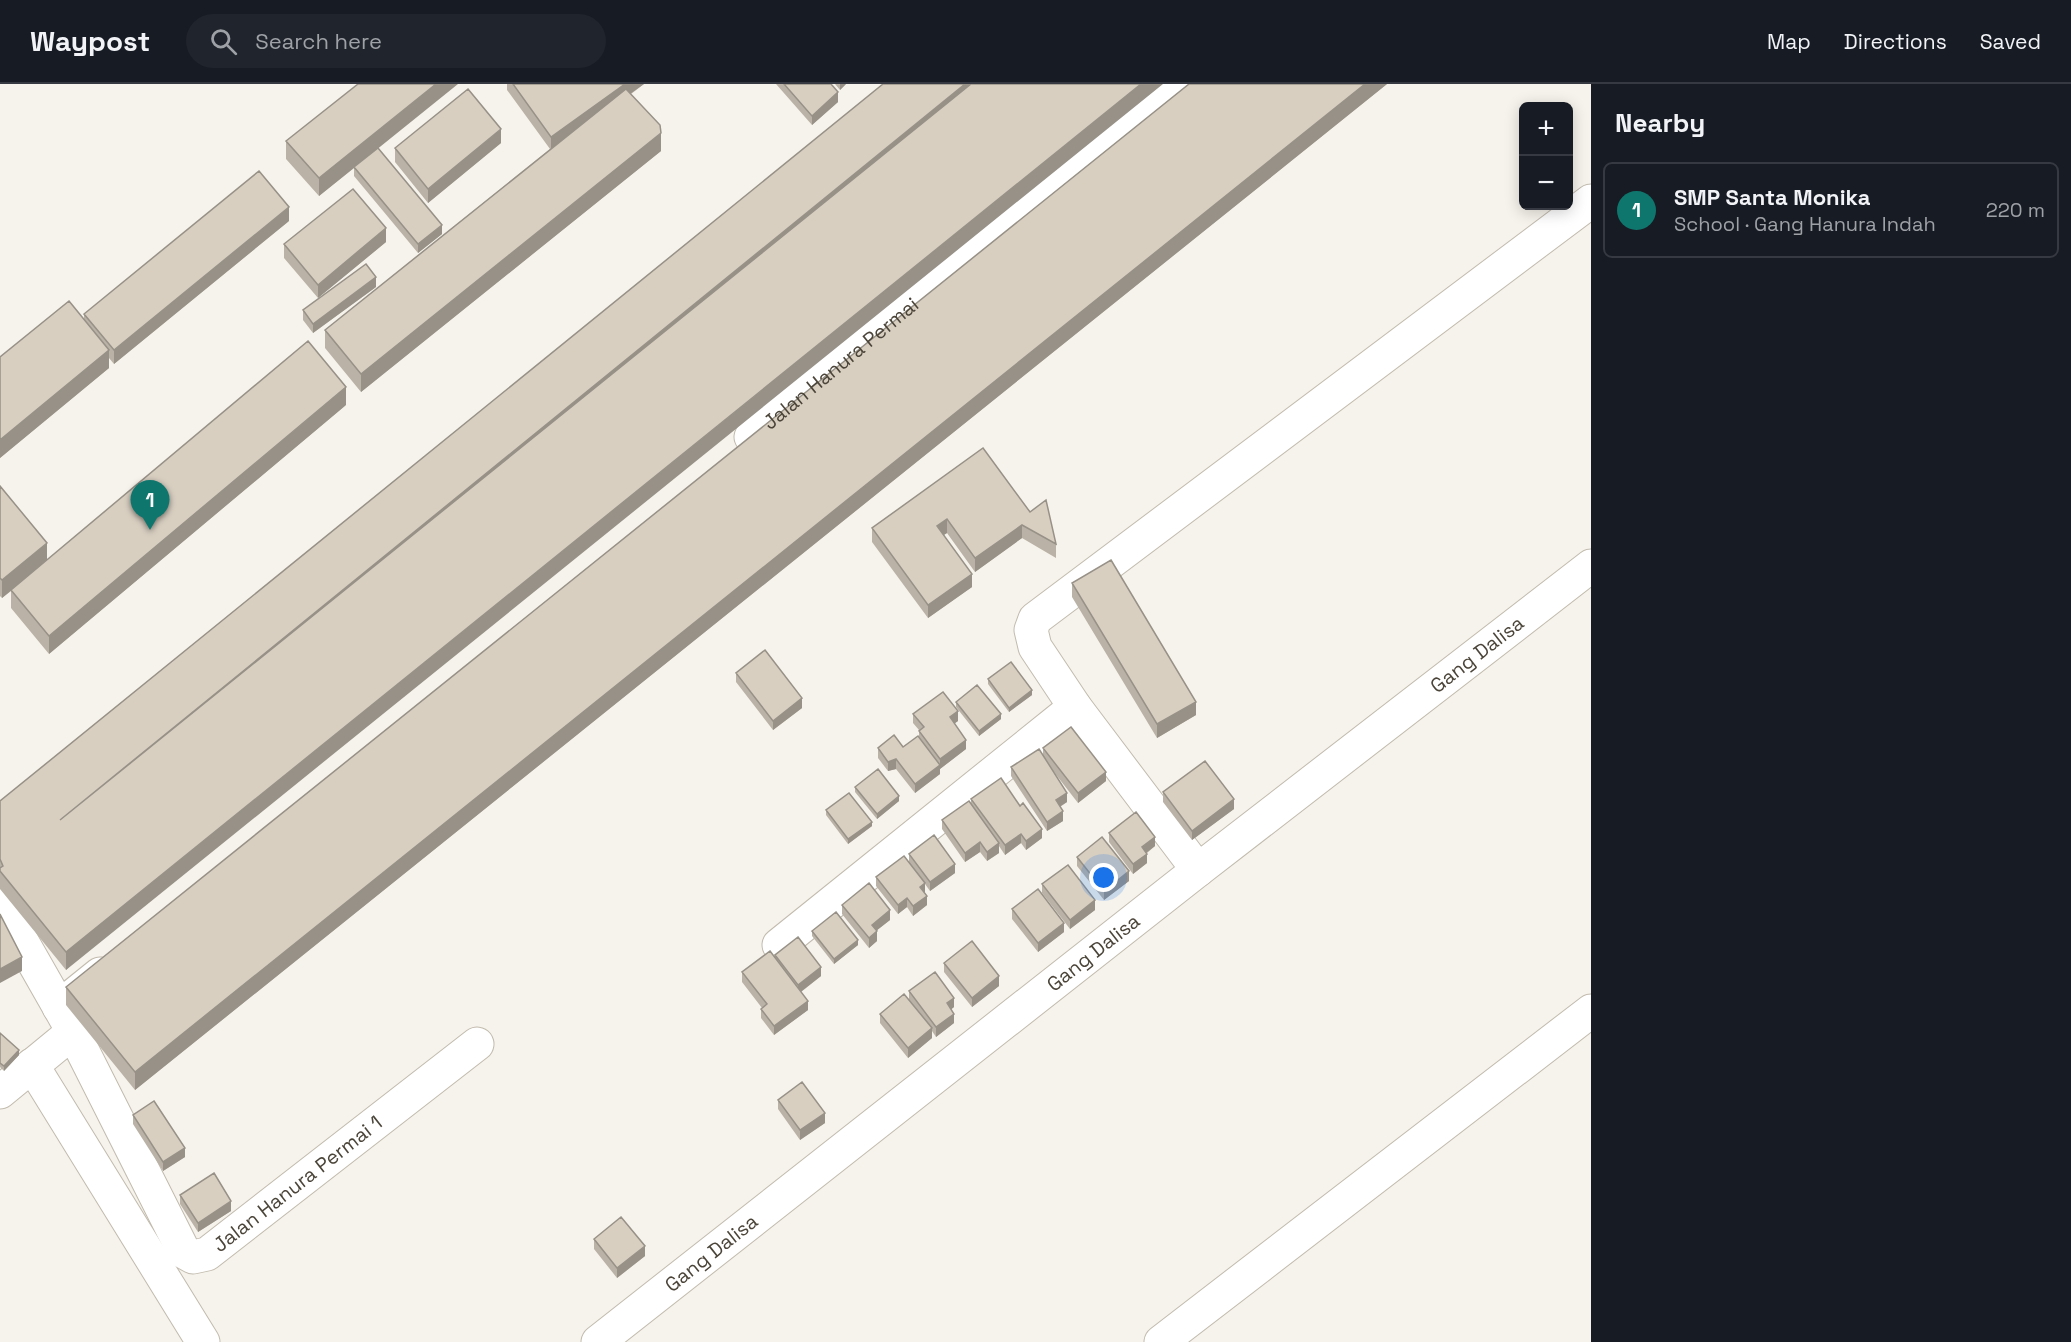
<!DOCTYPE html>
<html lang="en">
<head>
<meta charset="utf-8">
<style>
	:root { --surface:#171b24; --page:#20242c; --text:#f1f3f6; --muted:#9ea1a6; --line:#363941; --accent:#0f766e }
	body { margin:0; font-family:"Space Grotesk",sans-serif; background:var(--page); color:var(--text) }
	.controls { position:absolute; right:18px; top:18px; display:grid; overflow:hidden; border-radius:9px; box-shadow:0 3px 15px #0003 }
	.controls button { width:54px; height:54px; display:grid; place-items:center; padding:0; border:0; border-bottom:2px solid var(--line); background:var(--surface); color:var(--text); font:30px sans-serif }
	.you { position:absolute; left:1104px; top:794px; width:21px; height:21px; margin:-15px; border:4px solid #fff; border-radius:50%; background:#1a73e8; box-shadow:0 0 0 9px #1a73e833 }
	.badge { display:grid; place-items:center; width:39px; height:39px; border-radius:50%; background:var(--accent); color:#fff; font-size:20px; font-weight:700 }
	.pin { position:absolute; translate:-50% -50px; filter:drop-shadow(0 2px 3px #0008) }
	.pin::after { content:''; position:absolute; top:32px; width:21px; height:18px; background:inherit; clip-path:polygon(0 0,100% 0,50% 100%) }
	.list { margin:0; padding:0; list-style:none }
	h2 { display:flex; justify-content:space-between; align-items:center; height:78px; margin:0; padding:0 24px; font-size:26px }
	h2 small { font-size:20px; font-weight:400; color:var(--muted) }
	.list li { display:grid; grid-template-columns:39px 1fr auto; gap:18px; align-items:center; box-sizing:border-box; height:96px; margin:0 12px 12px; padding:0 12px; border:2px solid var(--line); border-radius:9px }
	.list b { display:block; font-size:22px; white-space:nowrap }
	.list p { margin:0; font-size:20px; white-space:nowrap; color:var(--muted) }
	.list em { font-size:20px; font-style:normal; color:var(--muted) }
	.icon { flex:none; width:33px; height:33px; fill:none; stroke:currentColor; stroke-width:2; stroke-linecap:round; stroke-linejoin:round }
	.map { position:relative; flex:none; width:1591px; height:1258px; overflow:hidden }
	header { display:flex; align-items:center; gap:36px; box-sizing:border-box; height:84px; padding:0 30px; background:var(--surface); border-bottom:2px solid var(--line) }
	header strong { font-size:28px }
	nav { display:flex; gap:33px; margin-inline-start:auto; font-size:21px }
	.search { width:420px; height:54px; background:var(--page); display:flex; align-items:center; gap:15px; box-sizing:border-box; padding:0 21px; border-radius:33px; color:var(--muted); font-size:22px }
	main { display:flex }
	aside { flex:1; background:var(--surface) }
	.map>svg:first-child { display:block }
</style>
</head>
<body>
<header>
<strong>Waypost</strong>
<div class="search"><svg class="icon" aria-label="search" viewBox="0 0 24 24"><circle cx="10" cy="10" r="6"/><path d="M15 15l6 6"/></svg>Search here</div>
<nav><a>Map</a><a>Directions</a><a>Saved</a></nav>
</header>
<main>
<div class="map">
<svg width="1591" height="1258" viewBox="0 0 1591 1258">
	<rect width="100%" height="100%" fill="#f6f3ec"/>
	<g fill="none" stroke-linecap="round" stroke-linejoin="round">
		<defs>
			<g id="minor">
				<path id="s1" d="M751,353L1085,78L1176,0"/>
				<path d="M1198,786L1075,623L1035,563L1031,546L1035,535L1591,117"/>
				<path d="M0,819L70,942"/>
				<path d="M779,861L1075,623"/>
				<path d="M59,923L100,890"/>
				<path d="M32,981L203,1258"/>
				<path id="s2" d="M0,1008L73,948L184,1168L193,1173L207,1170L477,960"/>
				<path id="s3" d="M598,1258L1198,786L1591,482"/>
				<path d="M1161,1258L1591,927"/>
			</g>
		</defs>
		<use href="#minor" stroke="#c2bbae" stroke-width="35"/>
		<use href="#minor" stroke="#fff" stroke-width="33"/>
	</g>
	<path fill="#bab2a6" d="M507,0H644L631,10L661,67L361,308L325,264V246L550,65L507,6Z
		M776,0H831L838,18L812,41Z
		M835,0H846L840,6Z
		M883,0L66,886L0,805V717Z
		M1189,0H1387L135,1006L66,921V903Z
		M286,57L378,64L442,150L418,169L354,92V84L319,112L286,75Z
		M501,59L428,119L395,78V64Z
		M289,137L114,280L109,274V284L0,374V273L84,235V230Z
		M386,158L318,214L284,174V160Z
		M376,203L313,249L303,236V226Z
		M346,321L49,570L11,524V507L2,514L0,512V402L47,476Z
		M983,364L1030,428L1056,460V474L1022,454L975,488L947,449L944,451L972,503L928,534L872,458V444Z
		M1072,499L1196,631L1157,654L1072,513Z
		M736,589L802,624L773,646L736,598Z
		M988,595L1032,611L1009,628L988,600Z
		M956,618L1001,635L979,652L956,623Z
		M913,630L958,637L954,639L966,665L940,685V684V690L915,709L896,685L888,687L878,674V664L903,663L919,654V646L913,639Z
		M1043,664L1106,697L1078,719L1050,683L1067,718L1060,723L1063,737L1047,747L1011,692V683L1043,672Z
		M855,703L899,717L877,735L855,708Z
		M1163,708L1234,725L1192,756L1163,718Z
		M971,715L1042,754L1026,766L1021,759L1005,771L999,762V769L987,777L980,768L965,778L942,745V736L971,720Z
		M826,726L872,742L848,760L826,731Z
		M1109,749L1155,762L1147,769V779L1133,790L1109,758Z
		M909,770L955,789L930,807L925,800V809L927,821L913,832L907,823L898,830L876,802V793L909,778Z
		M1077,773L1129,797L1104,816L1077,782Z
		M1042,800L1095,826L1070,845L1042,809Z
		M842,821L890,836L876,847L877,857L869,864L842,830Z
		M1012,825L1064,848L1038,868L1012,835Z
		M812,847L858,861L834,880L812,852Z
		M775,871L821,892L801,908L808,926L774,951L761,934V925L762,924L742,898V888L775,873Z
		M944,879L999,902L972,923L944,888Z
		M909,907L954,923L951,925L954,939L936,953L932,947V954L908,974L880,939V930L909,916Z
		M0,949L19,971L4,987L0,983Z
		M778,1016L825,1039L800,1056L778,1025Z
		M133,1031L185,1073L163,1087L133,1040Z
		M180,1111L231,1127L198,1148L180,1120Z
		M594,1155L645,1172L617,1194L594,1165Z"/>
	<path fill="#979187" d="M436,0H458L319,112V94Z
		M625,0H644L551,66V53Z
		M840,0H846L840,6Z
		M965,0H987L60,736Z
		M1141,0H1163L66,886V868Z
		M1365,0H1387L135,1006V988Z
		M838,8V18L812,41V32Z
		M501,45V59L428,119V105Z
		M661,49V67L361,308V290Z
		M289,123V137L114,280V266Z
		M442,141V150L418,169V160Z
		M386,144V158L318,214V201Z
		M376,193V203L313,249V240Z
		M109,266V284L0,374V356Z
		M346,303V321L49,570V552Z
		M947,435V449L937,455V442Z
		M1022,441V454L975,488V474Z
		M47,459V477L2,514V496Z
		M972,490V503L928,534V521Z
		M1032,606V611L1009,628V624Z
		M802,614V624L773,646V637Z
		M1196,618V631L1157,654V640Z
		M958,627V637L950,643V633Z
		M1001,630V635L979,652V647Z
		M966,656V665L940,685V675Z
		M896,675V685L888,687V678Z
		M940,681V690L915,709V700Z
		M1106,688V697L1078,719V709Z
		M1067,709V718L1056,725V716Z
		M899,712V717L877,735V730Z
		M1234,715V725L1192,756V747Z
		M1063,727V737L1047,747V738Z
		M872,738V742L848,760V755Z
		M1042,745V754L1026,766V757Z
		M1021,750V759L1005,771V761Z
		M1155,753V762L1142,772V763Z
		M980,758V768L965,778V769Z
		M999,759V769L987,777V768Z
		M1147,770V779L1133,790V780Z
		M955,780V789L930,807V798Z
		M1129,787V797L1104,816V807Z
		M925,799V809L920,803Z
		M927,812V821L913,832V822Z
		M907,814V823L898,830V821Z
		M1095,816V826L1070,845V836Z
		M890,826V836L872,850V841Z
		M1064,839V848L1038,868V859Z
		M877,847V857L869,864V854Z
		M858,856V861L834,880V875Z
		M22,873V887L0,899V885Z
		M821,883V892L798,910V901Z
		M999,892V902L972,923V914Z
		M954,914V923L947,929V919Z
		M808,917V926L774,951V942Z
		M954,930V939L936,953V943Z
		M932,944V954L908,974V964Z
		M19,966V971L4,987V982Z
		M825,1029V1039L800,1056V1046Z
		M185,1064V1073L163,1087V1078Z
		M231,1117V1127L198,1148V1139Z
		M645,1162V1172L617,1194V1184Z"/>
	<path fill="#d8cfc1" stroke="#979187" stroke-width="1.5" d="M358,0H436L319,94L286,57Z
		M513,0H625L551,53Z
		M784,0H831L838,8L812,32Z
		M883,0H965L60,736L971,0H1141L66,868L0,787V784L3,782L0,775V717Z
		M1189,0H1365L135,988L66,903Z
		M468,5L501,45L428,105L395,64Z
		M626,5L660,41L661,49L361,290L325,246Z
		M378,64L442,141L418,160L354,83Z
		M259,87L289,123L114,266L84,230Z
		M353,105L386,144L318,201L284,160Z
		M366,180L376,193L313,240L303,226Z
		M69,217L109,266L0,356V273Z
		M308,257L346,303L49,552L11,506Z
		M983,364L1030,428L1046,416L1056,460L1022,441L975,474L947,435L937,442L972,490L928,521L872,444Z
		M0,402L47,459L2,496L0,494Z
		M1111,476L1196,618L1157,640L1072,499Z
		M765,566L802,614L773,637L736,589Z
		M1011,578L1032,606L1009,624L988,595Z
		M977,601L1001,630L979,647L956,618Z
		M943,608L958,627L950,633L966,656L940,675L919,647L924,643L913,630Z
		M1071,643L1106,688L1078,709L1043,664Z
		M894,651L903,663L918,652L940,681L915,700L896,675L888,678L878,664Z
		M1039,665L1067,709L1056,716L1063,727L1047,738L1011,683Z
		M1205,677L1234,715L1192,747L1163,708Z
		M878,685L899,712L877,730L855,703Z
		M1001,694L1020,722L1023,719L1042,745L1026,757L1021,750L1005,761L971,715Z
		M849,709L872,738L848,755L826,726Z
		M969,717L999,759L987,768L980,758L965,769L942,736Z
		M1136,728L1155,753L1142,763L1147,770L1133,780L1109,749Z
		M934,751L955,780L930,798L909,770Z
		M1102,753L1129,787L1104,807L1077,773Z
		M904,772L925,799L920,803L927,812L913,822L907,814L898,821L876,793Z
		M1068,781L1095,816L1070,836L1042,800Z
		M869,799L890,826L872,841L877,847L869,854L842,821Z
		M1038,805L1064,839L1038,859L1012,825Z
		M836,828L858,856L834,875L812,847Z
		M0,830L22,873L0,885Z
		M798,853L821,883L798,901L775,871Z
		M972,857L999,892L972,914L944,879Z
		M770,867L808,917L774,942L761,925L767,920L742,888Z
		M935,888L954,914L947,919L954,930L936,943L909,907Z
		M904,910L932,944L908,964L880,930Z
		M0,949L19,966L4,982L0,979Z
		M802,998L825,1029L800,1046L778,1016Z
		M154,1017L185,1064L163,1078L133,1031Z
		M214,1089L231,1117L198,1139L180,1111Z
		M621,1133L645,1162L617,1184L594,1155Z"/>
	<g text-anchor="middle" stroke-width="4.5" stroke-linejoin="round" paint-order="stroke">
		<g font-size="20" fill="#4b4439" stroke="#fff">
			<text dy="7" stroke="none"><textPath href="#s1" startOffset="116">Jalan Hanura Permai</textPath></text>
			<text dy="7" stroke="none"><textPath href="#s3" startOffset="1116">Gang Dalisa</textPath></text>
			<text dy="7" stroke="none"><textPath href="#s3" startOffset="630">Gang Dalisa</textPath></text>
			<text dy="7" stroke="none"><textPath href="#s2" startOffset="480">Jalan Hanura Permai 1</textPath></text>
			<text dy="7" stroke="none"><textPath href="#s3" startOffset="144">Gang Dalisa</textPath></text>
		</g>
	</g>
</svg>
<div class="controls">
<button>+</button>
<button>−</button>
</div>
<div class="you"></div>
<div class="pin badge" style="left:150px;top:446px">1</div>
</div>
<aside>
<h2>Nearby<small></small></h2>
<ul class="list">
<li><span class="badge">1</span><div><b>SMP Santa Monika</b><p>School · Gang Hanura Indah</p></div><em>220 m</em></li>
</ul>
</aside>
</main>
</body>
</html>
